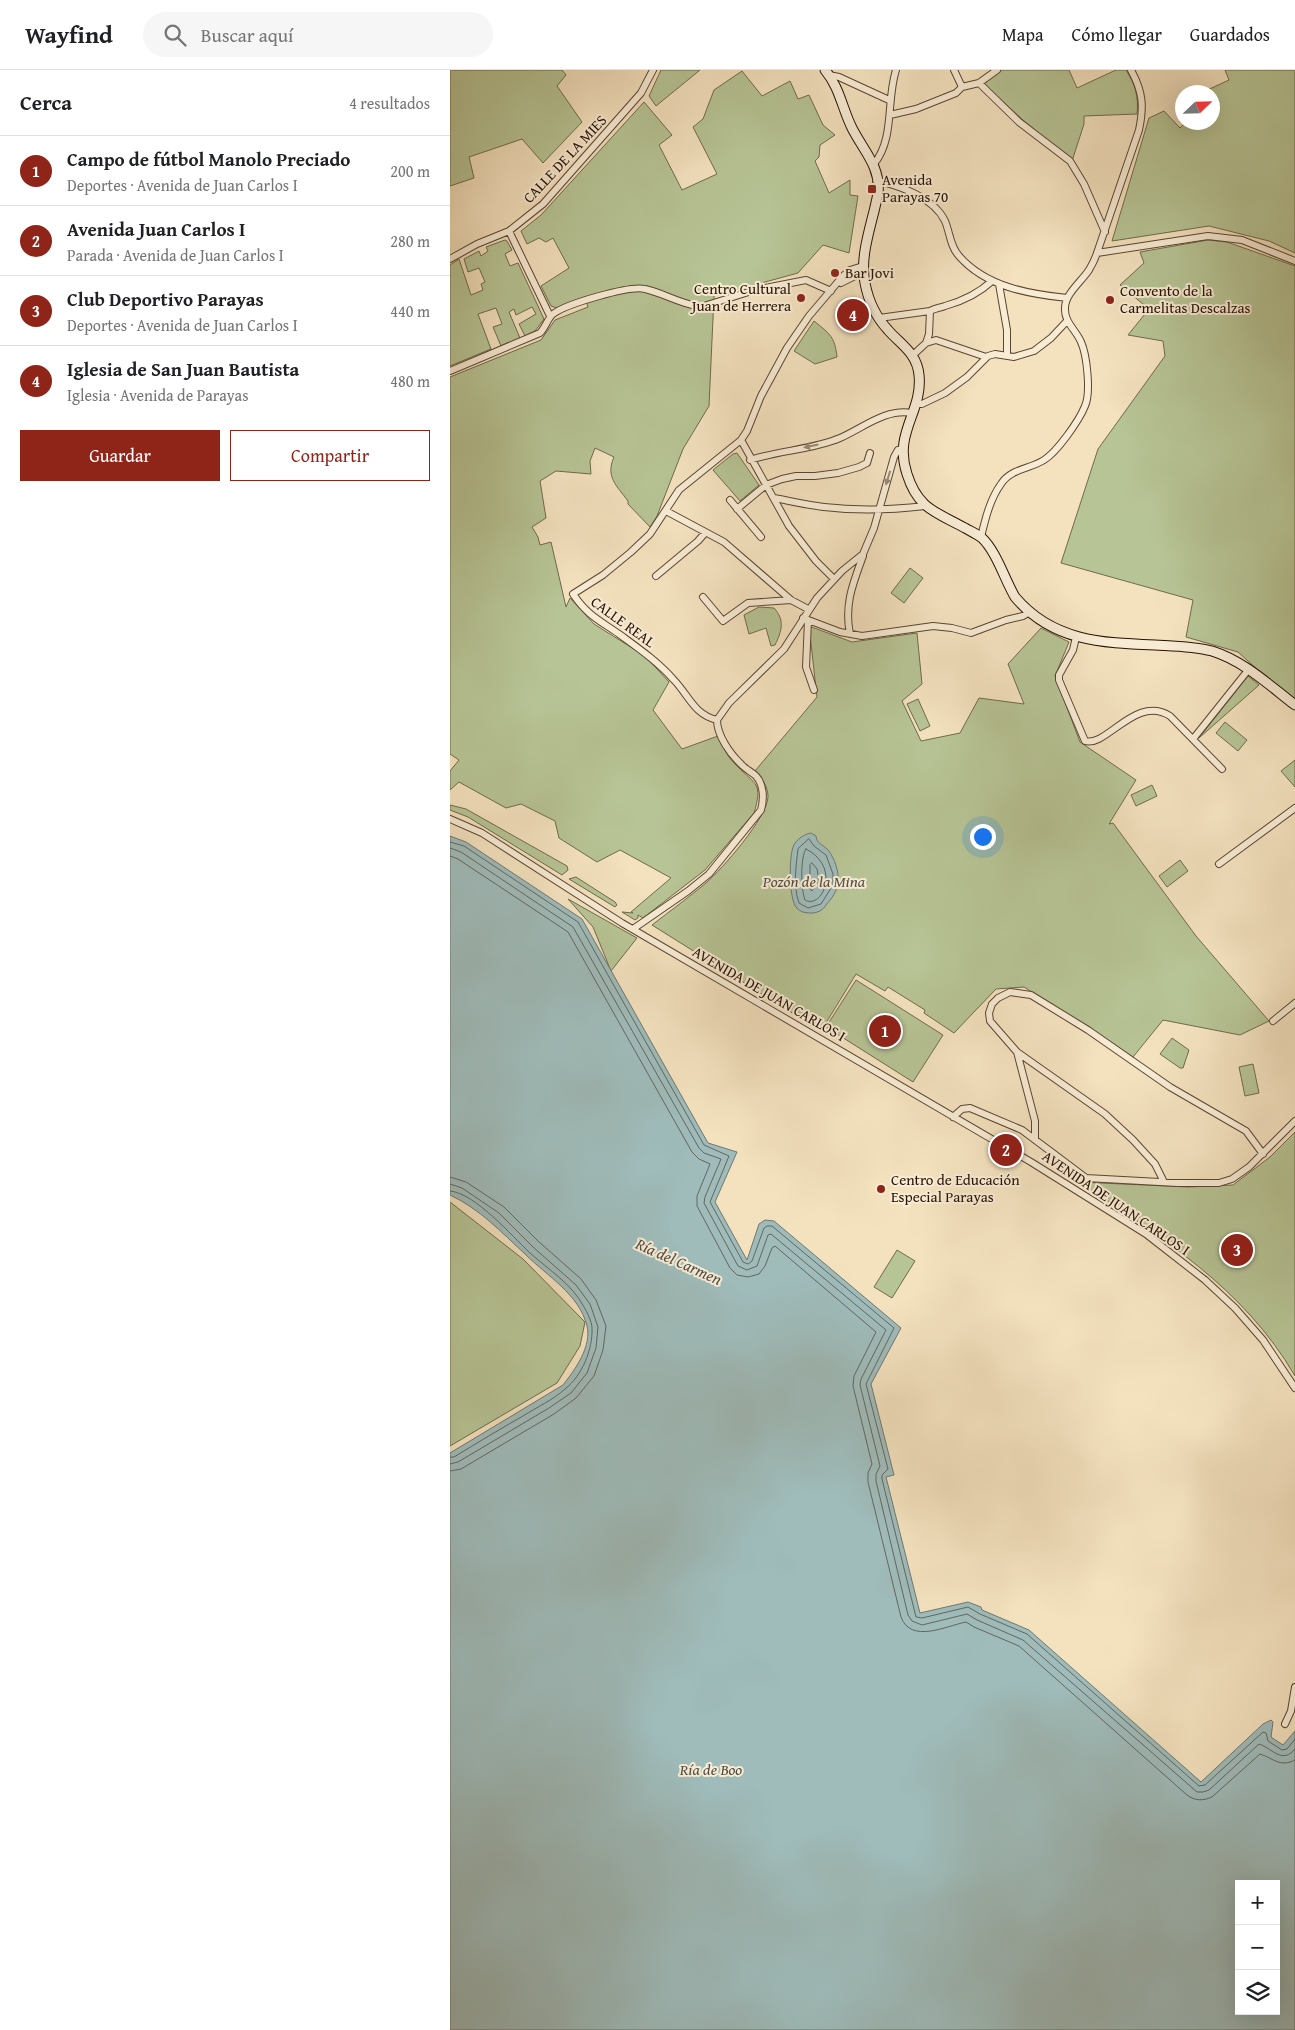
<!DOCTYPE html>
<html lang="es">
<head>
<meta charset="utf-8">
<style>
	:root { --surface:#fff; --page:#f6f6f6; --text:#202124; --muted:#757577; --line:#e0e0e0; --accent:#8f2418 }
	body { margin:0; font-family:"Gentium Book Plus",serif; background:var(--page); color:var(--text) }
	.controls { position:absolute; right:15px; bottom:15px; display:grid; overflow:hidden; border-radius:0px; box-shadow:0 5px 20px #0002 }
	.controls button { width:45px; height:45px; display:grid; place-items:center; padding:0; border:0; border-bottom:1px solid var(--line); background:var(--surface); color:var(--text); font:25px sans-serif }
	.compass { position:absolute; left:725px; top:15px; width:45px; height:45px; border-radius:50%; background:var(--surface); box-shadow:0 5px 20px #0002; rotate:67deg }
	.you { position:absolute; left:532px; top:766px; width:18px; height:18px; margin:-12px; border:4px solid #fff; border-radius:50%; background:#1a73e8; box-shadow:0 0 0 8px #1a73e833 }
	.badge { display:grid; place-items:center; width:32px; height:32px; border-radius:50%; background:var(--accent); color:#fff; font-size:16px; font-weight:700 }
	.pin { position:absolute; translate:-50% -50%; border:2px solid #fff; box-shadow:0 1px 5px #0006 }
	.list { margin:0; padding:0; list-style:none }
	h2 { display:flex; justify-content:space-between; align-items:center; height:65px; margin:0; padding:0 20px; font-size:21px }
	h2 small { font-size:16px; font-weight:400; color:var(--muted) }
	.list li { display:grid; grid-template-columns:32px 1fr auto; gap:15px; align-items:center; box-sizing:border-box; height:70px; padding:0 20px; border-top:1px solid var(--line) }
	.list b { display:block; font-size:19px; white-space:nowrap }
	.list p { margin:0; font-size:16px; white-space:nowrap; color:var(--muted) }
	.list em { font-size:16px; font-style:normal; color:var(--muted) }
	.actions { display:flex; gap:10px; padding:15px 20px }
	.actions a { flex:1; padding:11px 0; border:1px solid var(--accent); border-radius:0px; text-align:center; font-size:18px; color:var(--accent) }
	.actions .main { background:var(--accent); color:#fff }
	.icon { flex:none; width:28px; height:28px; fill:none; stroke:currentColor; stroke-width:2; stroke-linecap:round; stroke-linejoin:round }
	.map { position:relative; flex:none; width:845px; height:1960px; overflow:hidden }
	header { display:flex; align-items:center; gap:30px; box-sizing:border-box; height:70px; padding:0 25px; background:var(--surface); border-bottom:1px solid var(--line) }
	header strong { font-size:24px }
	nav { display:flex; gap:28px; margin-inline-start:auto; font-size:18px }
	.search { width:350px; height:45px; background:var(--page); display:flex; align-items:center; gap:12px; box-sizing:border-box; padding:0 18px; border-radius:28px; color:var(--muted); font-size:19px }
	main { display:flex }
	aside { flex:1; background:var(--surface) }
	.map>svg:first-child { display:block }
</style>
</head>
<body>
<header>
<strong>Wayfind</strong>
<div class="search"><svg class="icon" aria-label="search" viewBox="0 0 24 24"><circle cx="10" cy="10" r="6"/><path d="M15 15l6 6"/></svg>Buscar aquí</div>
<nav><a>Mapa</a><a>Cómo llegar</a><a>Guardados</a></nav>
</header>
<main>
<aside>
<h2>Cerca<small>4 resultados</small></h2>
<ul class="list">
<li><span class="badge">1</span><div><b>Campo de fútbol Manolo Preciado</b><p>Deportes · Avenida de Juan Carlos I</p></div><em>200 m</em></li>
<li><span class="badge">2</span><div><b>Avenida Juan Carlos I</b><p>Parada · Avenida de Juan Carlos I</p></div><em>280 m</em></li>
<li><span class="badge">3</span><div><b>Club Deportivo Parayas</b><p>Deportes · Avenida de Juan Carlos I</p></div><em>440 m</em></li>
<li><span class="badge">4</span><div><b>Iglesia de San Juan Bautista</b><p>Iglesia · Avenida de Parayas</p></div><em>480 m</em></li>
</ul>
<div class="actions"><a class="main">Guardar</a><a>Compartir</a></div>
</aside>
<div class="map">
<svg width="845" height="1960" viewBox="0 0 845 1960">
	<rect width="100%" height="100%" fill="#f4e2bf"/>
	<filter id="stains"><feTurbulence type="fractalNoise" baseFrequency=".004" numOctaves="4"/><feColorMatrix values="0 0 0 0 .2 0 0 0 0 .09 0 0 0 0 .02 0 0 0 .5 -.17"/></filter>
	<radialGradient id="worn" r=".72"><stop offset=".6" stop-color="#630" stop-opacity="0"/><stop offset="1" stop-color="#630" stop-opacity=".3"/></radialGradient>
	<path fill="#b7c495" stroke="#6f6a4c" d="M0,0H112L116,5L107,16L132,52L93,93L72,69L19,87L24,108L0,116Z
		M211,0H250L206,36L199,26Z
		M550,0H619L627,18L666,0H676C685,14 689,27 687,44L634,46V54L622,91L573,50L534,14Z
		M775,0H845V183L819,171L759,156L662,171L699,48L714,41L730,58L735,53L762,52V22H753L779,10Z
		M292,1L312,26L340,11L348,29L359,25L373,55L385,65L370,75L369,87L365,91L379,123L400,110V125L408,126L399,183L373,175L348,203L264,226L259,336L233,379L207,446L200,457L178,434V431C167,416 155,407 164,387L145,378L140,391L141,404L106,401L90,411L96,448L82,457L88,467L90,475L101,472L116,537L120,528L144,554L195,586L219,612L203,640L232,679L268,666C273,677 278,688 287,696C306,715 313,713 304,743L255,800L193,848L188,845V848L185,850L172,842L183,843L181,842L221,808L170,780L147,792L109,768L105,751L71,734L56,738L9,712L0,720V701L9,690L0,684V307L91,270L105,250L138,237L135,228L107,238L101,236L91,216L119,198L103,168L96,172L89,168L77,174L71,161L91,145L194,32L222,65L209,75L232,120L267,104L243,57L253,49L264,20Z
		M55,170L57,171L62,180L55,184L60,196L68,193L94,249L85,261L75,266L69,254L86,244L82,237L66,245L64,239L59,242L70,268L51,276L43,257L52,254L46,238L28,244L41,279L0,296V195L9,189L21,225L33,220L31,214L35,212L29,198L18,202L14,189L29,181L31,186L38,181L36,177Z
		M758,170L777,172L845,196V633L788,582L736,567L743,530L611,493L648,379L715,286L713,271L678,265L699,239L670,215L694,193L690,182Z
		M364,251C380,264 385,267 387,287L365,294L344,281Z
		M287,383L309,415L290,431L263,400L283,384Z
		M460,498L473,508L454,533L441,523Z
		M309,537L324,538C335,550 332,561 325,575L321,576L316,558L299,564L294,545Z
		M359,556L402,572L467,563L472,614L452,631L471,671L510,663L529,628L574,634L558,594L591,558L619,572L605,606L630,672L686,710L659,754L663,753L746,866L819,951L790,965L713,950L683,987L574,917L546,919L504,963L474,943L475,940L438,917L435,921L406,904L371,961L202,855C220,841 238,828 256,813C272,799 317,748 318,727C318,716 312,709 305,701L367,627Z
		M798,606L809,615L749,668Z
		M468,629L480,656L470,661L457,634Z
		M775,652L797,670L788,681L766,663Z
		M845,690V717L831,701Z
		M702,715L707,726L686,736L681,725Z
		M0,735L16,739L117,796L118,800L112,805L18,747L0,740Z
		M730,790L738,801L717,817L709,806Z
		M126,807L165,832L167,835L165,837L119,809Z
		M118,829L187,868L161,901L143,857Z
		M406,910L493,965L463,1012L376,957Z
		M722,968L739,980L733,998H730L710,984Z
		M803,994L809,1023L795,1026L789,997Z
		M845,1062V1306C793,1217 712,1168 629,1112L738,1117L783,1115L820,1087Z
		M0,1132L73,1189L135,1252L130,1276L107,1313L0,1376Z
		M447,1180L465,1191L442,1228L424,1217Z"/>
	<path fill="#9fbcbb" stroke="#6f7871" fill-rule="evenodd" d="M361,763L366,766C367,774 372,774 377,779C383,785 387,797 388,804C390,816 384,826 376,835C373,840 369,842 363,843C357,843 350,843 346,837C339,829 338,782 345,773C349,768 355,764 361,763Z
		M0,766L16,772L132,849L258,1073L287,1082L265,1132L297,1190L309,1154L315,1150L324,1151L451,1258L421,1314L444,1405L436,1407L470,1543L518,1532L531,1537L532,1540L579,1560L751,1712L813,1654L821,1650L823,1652L821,1667L833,1675L845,1661V1960H0V1383L113,1315C125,1300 142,1276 137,1256C129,1224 97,1206 75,1184C51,1162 30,1139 0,1125ZM789,1814H826V1941H789Z"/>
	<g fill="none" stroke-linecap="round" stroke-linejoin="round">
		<path stroke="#63665e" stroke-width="1" d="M359,769L364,776L376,785L383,804V815L371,834L358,838L349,833C343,816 346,796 348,779Z
			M0,772L14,776L128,852L254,1075L279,1086L260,1132L293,1192L298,1194L302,1191L314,1158L317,1156H322L444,1258L416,1314L438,1399L432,1405V1409L466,1547L472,1548L518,1537L530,1544L577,1564L749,1716L755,1715L813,1662L816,1663L818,1671L832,1680L837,1679L845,1669
			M0,778L11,782L123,857L249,1078L254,1083L271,1089L255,1127L254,1133L288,1196L297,1200L307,1196L318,1165L321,1164L436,1260L411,1309L410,1315L430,1396L426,1404V1411L458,1545L462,1551L472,1555L517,1544L527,1550L573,1570L747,1722H753L759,1720L809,1674C822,1678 832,1695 845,1679
			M356,779C392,797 372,840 355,830C351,820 350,787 356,779Z
			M0,786L8,789L118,862L242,1082L249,1089L260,1094L247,1126V1136L280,1198L287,1205L298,1207L309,1204L315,1196L322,1178L325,1176L426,1262L404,1306L403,1316L422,1394L418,1403V1412L451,1547C461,1574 496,1556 516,1552L524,1557L569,1576L737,1725C745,1731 753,1731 762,1727L810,1684C823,1688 830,1698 845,1690
			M362,793L367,799L369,810L362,821L360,819V795Z
			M0,1107L16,1112L54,1137L88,1171L131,1209L146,1230L156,1256L153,1280L144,1306L126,1328L104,1344L11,1399L0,1401
			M0,1114L12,1118L49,1143L83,1177L126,1215L140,1234L148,1257L146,1278L137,1303L121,1323L99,1338L8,1392L0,1394
			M0,1121C25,1123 62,1166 80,1183C99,1200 122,1214 134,1237C137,1242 142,1252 142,1258C143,1279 132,1306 115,1319C103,1330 87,1337 73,1346C50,1359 27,1373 4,1387H0"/>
		<defs>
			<path id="street" d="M504,0L512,17
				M379,5L389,7L439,30
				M529,13L569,52L620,91L634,114L655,162
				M440,45L466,39L506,23L512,17L529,13L547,0
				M424,94C445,68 436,31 446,0
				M428,111C451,116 484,128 495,151C500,163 500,176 509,186C536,217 579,224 617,228
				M59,161L100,246
				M647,183L758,166L792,170L845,191
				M0,189L27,174L59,161L93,134L191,23L203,0
				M391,213L409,204L413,199
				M549,214L557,260V286
				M429,248L480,241C485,238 490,238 495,236C513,231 528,224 542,211
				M476,273L479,264L480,241
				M463,285L476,273L486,270L536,287
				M0,301L90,263C95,258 98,248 103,244C116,234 180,215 195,219C213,223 229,233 247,236H254L305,220L356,210L381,221
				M466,334H472L495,323L517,307L538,286L545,284L564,287L584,281L601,268L617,251
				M291,370L339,456L366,491L384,509
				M300,390C330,380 362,380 390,368C413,358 436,338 462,343
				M324,428C340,431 357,435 374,437C408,441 441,440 475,436
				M280,430L311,467
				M287,439L316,415L332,409L346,406H365L388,403L409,397L417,393L420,383
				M216,441L274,472L341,530L358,539
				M531,467C535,450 540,429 551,414C560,399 580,399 594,390C607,382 629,351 635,336C641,323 637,285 631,272C626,260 614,252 615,238C615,224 631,212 639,200C642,195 645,189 647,183L689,60C694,36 693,22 681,0
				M206,506L248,471L255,463
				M253,527L273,551L298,533L341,530
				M353,548L390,562L412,566L483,556L502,558L521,563L556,550L573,546L580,542
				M358,550L356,597L364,620
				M400,564C394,535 403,513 413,486
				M626,567L623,580L609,605V610L635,671C656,678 686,624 720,646L772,699
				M267,650C243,644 239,625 223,609C207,591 188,578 169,564C149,550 138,546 123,524L153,505L181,482L200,464L229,420L291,370L297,361L311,326L337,278L359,246L393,206L400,200L413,196
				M267,650L279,633L334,579L367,528L392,501L413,484L424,458L444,387L448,380L452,379
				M743,669L799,599
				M0,749L32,763L172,853L581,1092L696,1164L755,1210L785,1238L813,1270L845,1318
				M769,794L845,738
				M183,859L238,821L259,804L311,740C314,729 314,715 306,706C302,702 295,699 291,694C280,684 267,665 267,650
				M823,951L845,933
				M567,982L585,1051V1069
				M503,1047L512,1039L520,1038L572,1060L636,1108L728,1113H769L782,1109L799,1097L845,1051
				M714,1112L705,1094L683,1070L655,1044L567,982L540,951L539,943L542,934L548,928L560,922L581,925L638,960L720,1017L796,1061L813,1084
				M835,1654L841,1641L845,1617"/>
			<path id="secondary" d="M375,0C390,18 392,38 402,58C413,80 431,97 428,123C423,152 409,184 415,213C418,229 426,247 438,260C451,275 467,283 469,305C473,342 443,362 457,404C468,439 486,442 515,458C520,461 527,464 532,468C546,481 555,510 565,527C602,571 651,573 705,575C724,576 743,576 762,581C794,591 819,615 845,635"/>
		</defs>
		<use href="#street" stroke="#5a4531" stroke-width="8"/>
		<use href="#secondary" stroke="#271102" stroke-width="11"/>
		<use href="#street" stroke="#f8ecd5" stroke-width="6"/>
		<use href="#secondary" stroke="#f8ecd5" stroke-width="9"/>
	</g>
	<defs><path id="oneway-solid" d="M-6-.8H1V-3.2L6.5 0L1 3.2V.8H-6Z" transform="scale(1.25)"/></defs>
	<g fill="#9a8976">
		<use href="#oneway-solid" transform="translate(361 376) rotate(168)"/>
		<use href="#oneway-solid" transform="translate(438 408) rotate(107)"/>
	</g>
	<g fill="#8f2418" stroke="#f8ecd5" stroke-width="2">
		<rect x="417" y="114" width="10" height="10" rx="2.5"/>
		<circle cx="385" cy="203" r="5"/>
		<circle cx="351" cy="228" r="5"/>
		<circle cx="660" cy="230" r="5"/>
		<circle cx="431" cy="1119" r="5"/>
	</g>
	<g text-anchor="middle" stroke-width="4" stroke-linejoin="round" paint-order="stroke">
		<g font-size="15" fill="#271102" stroke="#f8ecd5">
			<text transform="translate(115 89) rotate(-47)" y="5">CALLE DE LA MIES</text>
			<text transform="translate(173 552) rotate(36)" y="5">CALLE REAL</text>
			<text transform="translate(319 924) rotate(30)" y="5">AVENIDA DE JUAN CARLOS I</text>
			<text transform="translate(666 1133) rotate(34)" y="5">AVENIDA DE JUAN CARLOS I</text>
		</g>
		<g font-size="15" fill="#271102" stroke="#f8ecd5" text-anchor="start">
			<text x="432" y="115">Avenida<tspan x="432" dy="17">Parayas 70</tspan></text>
			<text x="395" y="208">Bar Jovi</text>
			<text x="341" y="224" text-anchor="end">Centro Cultural<tspan x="341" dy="17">Juan de Herrera</tspan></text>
			<text x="670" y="226">Convento de la<tspan x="670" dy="17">Carmelitas Descalzas</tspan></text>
			<text x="441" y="1115">Centro de Educación<tspan x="441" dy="17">Especial Parayas</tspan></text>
		</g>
		<g font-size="16" font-style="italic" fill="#514d43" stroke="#f8ecd5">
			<text x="364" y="817">Pozón de la Mina</text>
			<text transform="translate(229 1191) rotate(24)" y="6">Ría del Carmen</text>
			<text x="261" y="1705">Ría de Boo</text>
		</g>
	</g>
	<rect width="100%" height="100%" filter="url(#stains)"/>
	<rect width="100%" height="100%" fill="url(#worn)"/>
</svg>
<div class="controls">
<button>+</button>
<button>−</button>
<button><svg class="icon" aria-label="layers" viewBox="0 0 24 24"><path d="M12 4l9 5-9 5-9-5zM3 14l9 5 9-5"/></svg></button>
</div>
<svg class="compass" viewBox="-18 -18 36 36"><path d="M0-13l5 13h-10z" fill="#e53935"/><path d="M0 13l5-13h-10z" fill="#757577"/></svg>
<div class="you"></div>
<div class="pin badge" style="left:435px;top:961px">1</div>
<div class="pin badge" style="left:556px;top:1080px">2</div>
<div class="pin badge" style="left:787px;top:1180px">3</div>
<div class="pin badge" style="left:403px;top:245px">4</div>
</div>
</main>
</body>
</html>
